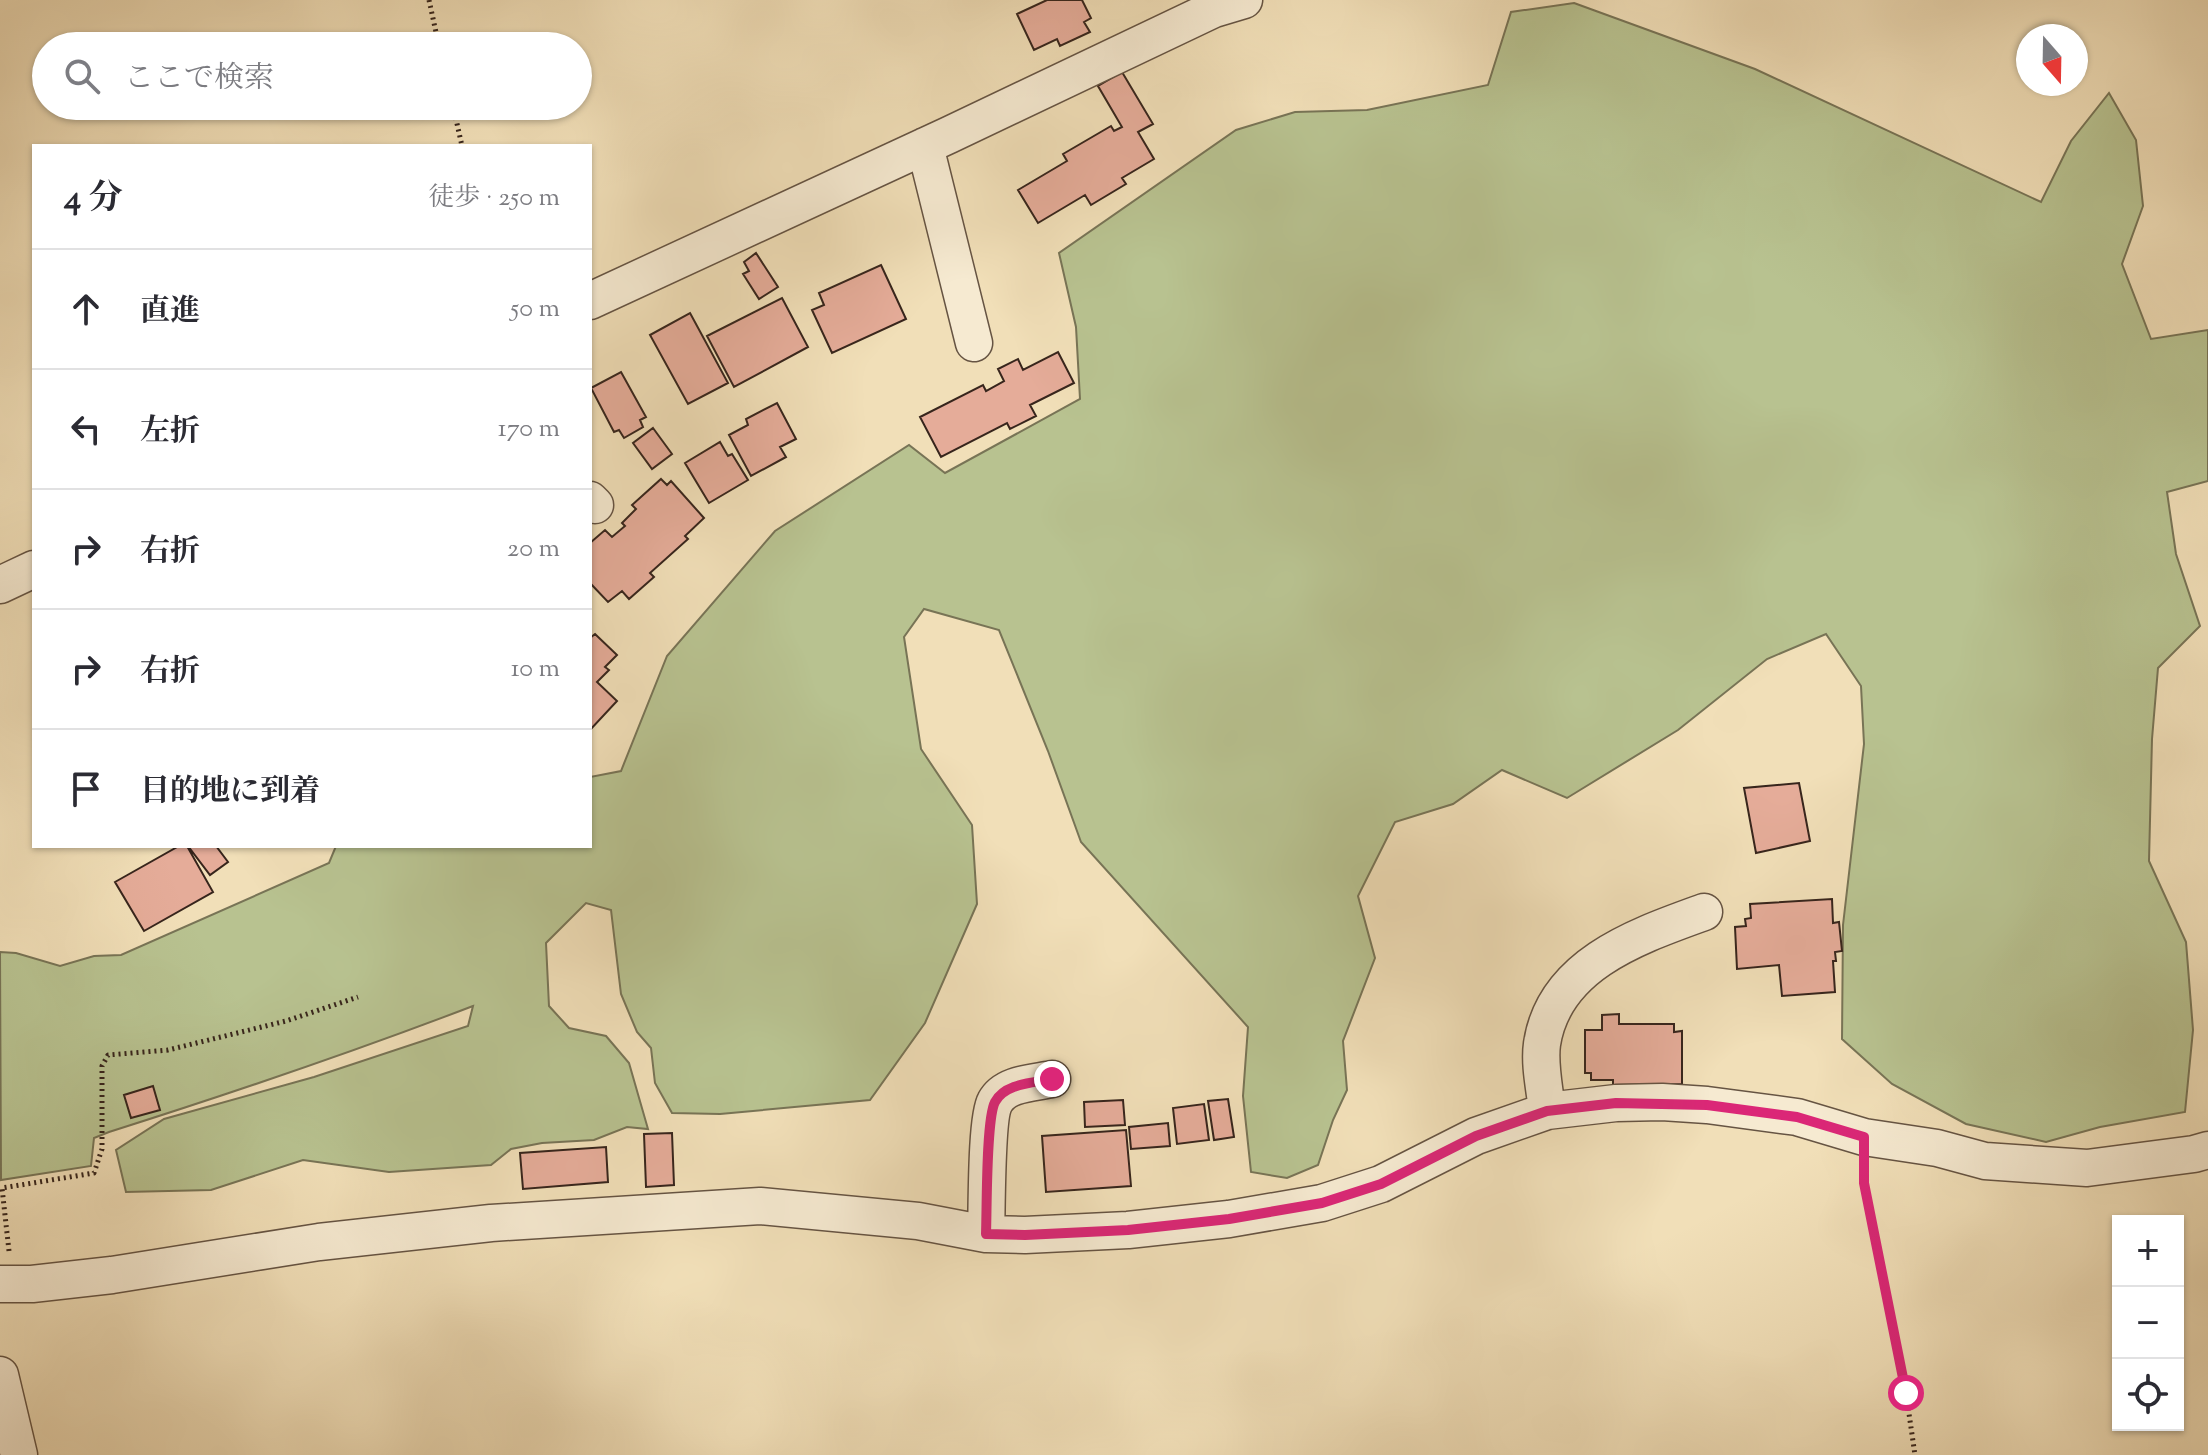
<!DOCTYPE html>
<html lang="ja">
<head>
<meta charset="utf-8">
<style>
	:root { --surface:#fff; --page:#f7f7f7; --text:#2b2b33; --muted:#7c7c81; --line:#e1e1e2 }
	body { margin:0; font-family:"Sorts Mill Goudy","Noto Serif JP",serif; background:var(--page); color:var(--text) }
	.controls { position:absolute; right:24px; bottom:24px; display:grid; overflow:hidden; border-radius:0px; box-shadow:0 2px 6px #0004 }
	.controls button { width:72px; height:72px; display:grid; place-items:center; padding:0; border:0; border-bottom:2px solid var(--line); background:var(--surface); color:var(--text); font:40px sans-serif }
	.compass { position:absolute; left:2016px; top:24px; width:72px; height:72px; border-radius:50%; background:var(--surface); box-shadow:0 2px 6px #0004; rotate:160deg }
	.stop { position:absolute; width:24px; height:24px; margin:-18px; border:6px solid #db2777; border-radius:50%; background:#fff }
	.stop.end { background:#db2777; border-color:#fff; box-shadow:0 2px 8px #0008 }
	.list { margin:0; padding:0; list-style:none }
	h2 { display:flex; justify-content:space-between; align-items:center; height:104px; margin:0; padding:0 32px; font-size:34px }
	h2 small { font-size:26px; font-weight:400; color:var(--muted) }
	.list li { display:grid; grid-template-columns:52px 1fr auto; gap:24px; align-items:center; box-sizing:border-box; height:120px; padding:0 32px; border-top:2px solid var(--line) }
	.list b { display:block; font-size:30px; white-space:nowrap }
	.list em { font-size:26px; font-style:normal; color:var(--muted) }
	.icon { flex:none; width:44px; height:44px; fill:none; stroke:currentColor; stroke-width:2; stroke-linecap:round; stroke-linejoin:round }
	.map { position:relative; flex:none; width:2208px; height:1455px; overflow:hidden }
	.search { position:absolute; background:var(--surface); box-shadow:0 2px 6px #0004; left:32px; top:32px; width:560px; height:88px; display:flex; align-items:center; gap:20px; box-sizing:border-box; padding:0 28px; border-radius:44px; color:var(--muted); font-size:30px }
	.panel { position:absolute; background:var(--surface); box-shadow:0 2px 6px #0004; left:32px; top:144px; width:560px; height:704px; border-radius:0px }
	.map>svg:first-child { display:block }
</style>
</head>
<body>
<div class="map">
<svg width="2208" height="1455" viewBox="0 0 2208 1455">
	<rect width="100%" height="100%" fill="#f1dfb8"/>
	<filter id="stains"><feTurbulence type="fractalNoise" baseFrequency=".0025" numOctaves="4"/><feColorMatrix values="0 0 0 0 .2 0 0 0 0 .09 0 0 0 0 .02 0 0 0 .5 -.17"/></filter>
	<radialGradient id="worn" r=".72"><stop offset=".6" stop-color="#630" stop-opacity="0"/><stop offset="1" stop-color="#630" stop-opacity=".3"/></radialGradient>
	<path fill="#b8c290" stroke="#787456" stroke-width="2" d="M1574,3L1755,69L2041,202L2071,141L2109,93L2136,140L2143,206L2122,264L2151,339L2208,330V481L2167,492L2176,554L2200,626L2158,668L2152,739L2149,861L2186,942L2193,1030L2185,1112L2100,1127L2046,1142L1966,1124L1892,1084L1842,1039L1843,925L1864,744L1861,686L1826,634L1767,659L1678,730L1567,798L1502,770L1453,804L1395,822L1358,896L1375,958L1343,1041L1347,1090L1333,1120L1318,1165L1287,1178L1251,1172L1243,1096L1248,1027L1081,842L1048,751L999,630L924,609L904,637L921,749L972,825L977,904L925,1023L870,1100L720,1114L672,1113L655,1083L651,1048L637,1032L621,994L611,910L586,903L546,943L549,1006L569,1028L606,1036L629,1063L648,1129L627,1127L594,1140L542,1143L511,1149L491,1165L389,1172L303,1160L211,1190L126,1192L116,1150L164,1119L314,1077L468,1026L473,1006C353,1052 232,1093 109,1132L94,1138L91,1166L1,1180L0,952L16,953L60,966L94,956L121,955L329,863L336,846H590V777L621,771L667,656L775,531L909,445L945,473L1080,399L1076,327L1059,253L1236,130L1295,112L1367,110L1488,85L1511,12Z"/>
	<path fill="#e5ac99" stroke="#37251c" stroke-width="2" d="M1047,0H1082L1091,18L1084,22L1090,32L1060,46L1057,39L1034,50L1017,14Z
		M1122,72L1153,124L1138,132L1154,159L1122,178L1126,184L1091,205L1085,195L1038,223L1018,190L1067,161L1063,154L1111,126L1114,131L1122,127L1098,86Z
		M756,253L778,287L759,299L743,274L749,271L744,262Z
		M881,265L906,319L832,353L812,310L824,305L819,293Z
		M782,298L808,347L734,387L707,336Z
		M690,313L728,383L688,404L650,335Z
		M1058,352L1074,383L1030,405L1036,416L1010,429L1007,423L941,457L920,417L983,385L986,391L1004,381L998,369L1018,359L1023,370Z
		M621,372L646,417L640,420L643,427L624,438L619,430L614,432L591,388Z
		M777,403L796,439L780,447L786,457L751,476L729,435L748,425L746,419Z
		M653,428L672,454L652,469L633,443Z
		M720,442L728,456L732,454L748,480L709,503L685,463Z
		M661,479L667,485L671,481L704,518L685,536L688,539L650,573L654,577L629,599L622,591L608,602L590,583V543L605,530L612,537L625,526L622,523L636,509L632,505Z
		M595,634L617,655L605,667L609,670L597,682L617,701L590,730V638Z
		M1799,783L1810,841L1756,853L1744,788Z
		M179,846H187L213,892L144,931L115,882Z
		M188,846H216L228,862L210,875Z
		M1832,899L1833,923L1839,922L1842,951L1835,952L1836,961H1833L1835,992L1782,996L1779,965L1737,969L1735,927L1746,926L1745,919L1751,918L1750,904Z
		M1619,1014V1024H1674V1032L1682,1031V1084L1613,1085V1080H1591V1073H1585V1030H1602V1015Z
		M153,1086L160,1110L131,1118L124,1095Z
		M1228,1099L1234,1137L1214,1140L1208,1101Z
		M1123,1100L1125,1125L1085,1127L1084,1102Z
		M1204,1104L1209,1140L1177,1144L1173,1108Z
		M1168,1123L1170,1146L1131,1149L1129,1127Z
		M1126,1130L1131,1186L1046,1192L1042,1136Z
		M672,1133L674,1185L646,1187L644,1134Z
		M606,1147L608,1182L523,1189L520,1153Z"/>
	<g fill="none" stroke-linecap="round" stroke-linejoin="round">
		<defs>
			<path id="minor" d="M925,146L974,343
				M590,301L949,135L1214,9L1244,0
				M590,500L595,505
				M0,585L34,569
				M1547,1111C1545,1090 1539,1065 1542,1044C1554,964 1638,936 1704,912
				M986,1234C987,1209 986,1118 995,1102C1005,1083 1034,1083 1052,1079
				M0,1284H32L112,1275L319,1242L491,1223L760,1206L918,1221L986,1234L1025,1235L1128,1230L1229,1219L1322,1203L1381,1184L1476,1136L1547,1111L1616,1103L1662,1102L1707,1105L1797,1117L1864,1137L1937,1148L1985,1161L2087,1168L2194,1154L2208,1150
				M0,1375L19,1455"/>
		</defs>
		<use href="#minor" stroke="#665443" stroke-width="39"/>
		<path stroke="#37251c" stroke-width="5" stroke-dasharray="2 4" stroke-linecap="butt" d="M429,0L439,46
			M453,106L462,146
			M1864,1173V1183L1906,1393L1915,1455
			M9,1251L2,1188L94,1173L102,1149V1066L108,1055L168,1050L286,1021L358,997"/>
		<use href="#minor" stroke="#f6ead1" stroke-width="36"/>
	</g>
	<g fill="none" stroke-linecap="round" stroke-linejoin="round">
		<path stroke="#db2777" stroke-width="10" d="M1052,1079C1034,1083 1005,1083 995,1102C986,1119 987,1209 986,1234L1025,1235L1128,1230L1229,1219L1322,1203L1381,1184L1476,1136L1547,1111L1616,1103L1707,1105L1797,1117L1864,1137V1183L1906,1393"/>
	</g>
	<rect width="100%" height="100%" filter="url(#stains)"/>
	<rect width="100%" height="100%" fill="url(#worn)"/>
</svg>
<div class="controls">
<button>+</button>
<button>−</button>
<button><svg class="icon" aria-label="locate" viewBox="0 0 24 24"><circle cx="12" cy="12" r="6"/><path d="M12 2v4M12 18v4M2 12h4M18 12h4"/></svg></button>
</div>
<svg class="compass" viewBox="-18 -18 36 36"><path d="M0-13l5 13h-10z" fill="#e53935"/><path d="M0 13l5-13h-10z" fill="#7c7c81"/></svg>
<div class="stop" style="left:1906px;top:1393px"></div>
<div class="stop end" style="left:1052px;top:1079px"></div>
<div class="search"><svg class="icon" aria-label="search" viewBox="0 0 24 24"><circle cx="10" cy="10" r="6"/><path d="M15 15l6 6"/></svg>ここで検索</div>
<section class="panel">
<h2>4 分<small>徒歩 · 250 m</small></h2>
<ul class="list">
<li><svg class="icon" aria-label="ahead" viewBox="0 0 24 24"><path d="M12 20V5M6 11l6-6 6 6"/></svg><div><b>直進</b></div><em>50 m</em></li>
<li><svg class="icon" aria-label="left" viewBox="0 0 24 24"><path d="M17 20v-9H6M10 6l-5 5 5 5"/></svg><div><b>左折</b></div><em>170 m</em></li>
<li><svg class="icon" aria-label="right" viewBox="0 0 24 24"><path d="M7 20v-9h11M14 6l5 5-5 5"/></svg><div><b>右折</b></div><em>20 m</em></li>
<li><svg class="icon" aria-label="right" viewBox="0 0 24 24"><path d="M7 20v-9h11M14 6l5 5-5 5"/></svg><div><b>右折</b></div><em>10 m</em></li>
<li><svg class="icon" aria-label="arrive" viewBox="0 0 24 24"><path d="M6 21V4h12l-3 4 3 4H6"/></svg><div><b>目的地に到着</b></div></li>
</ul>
</section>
</div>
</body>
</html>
